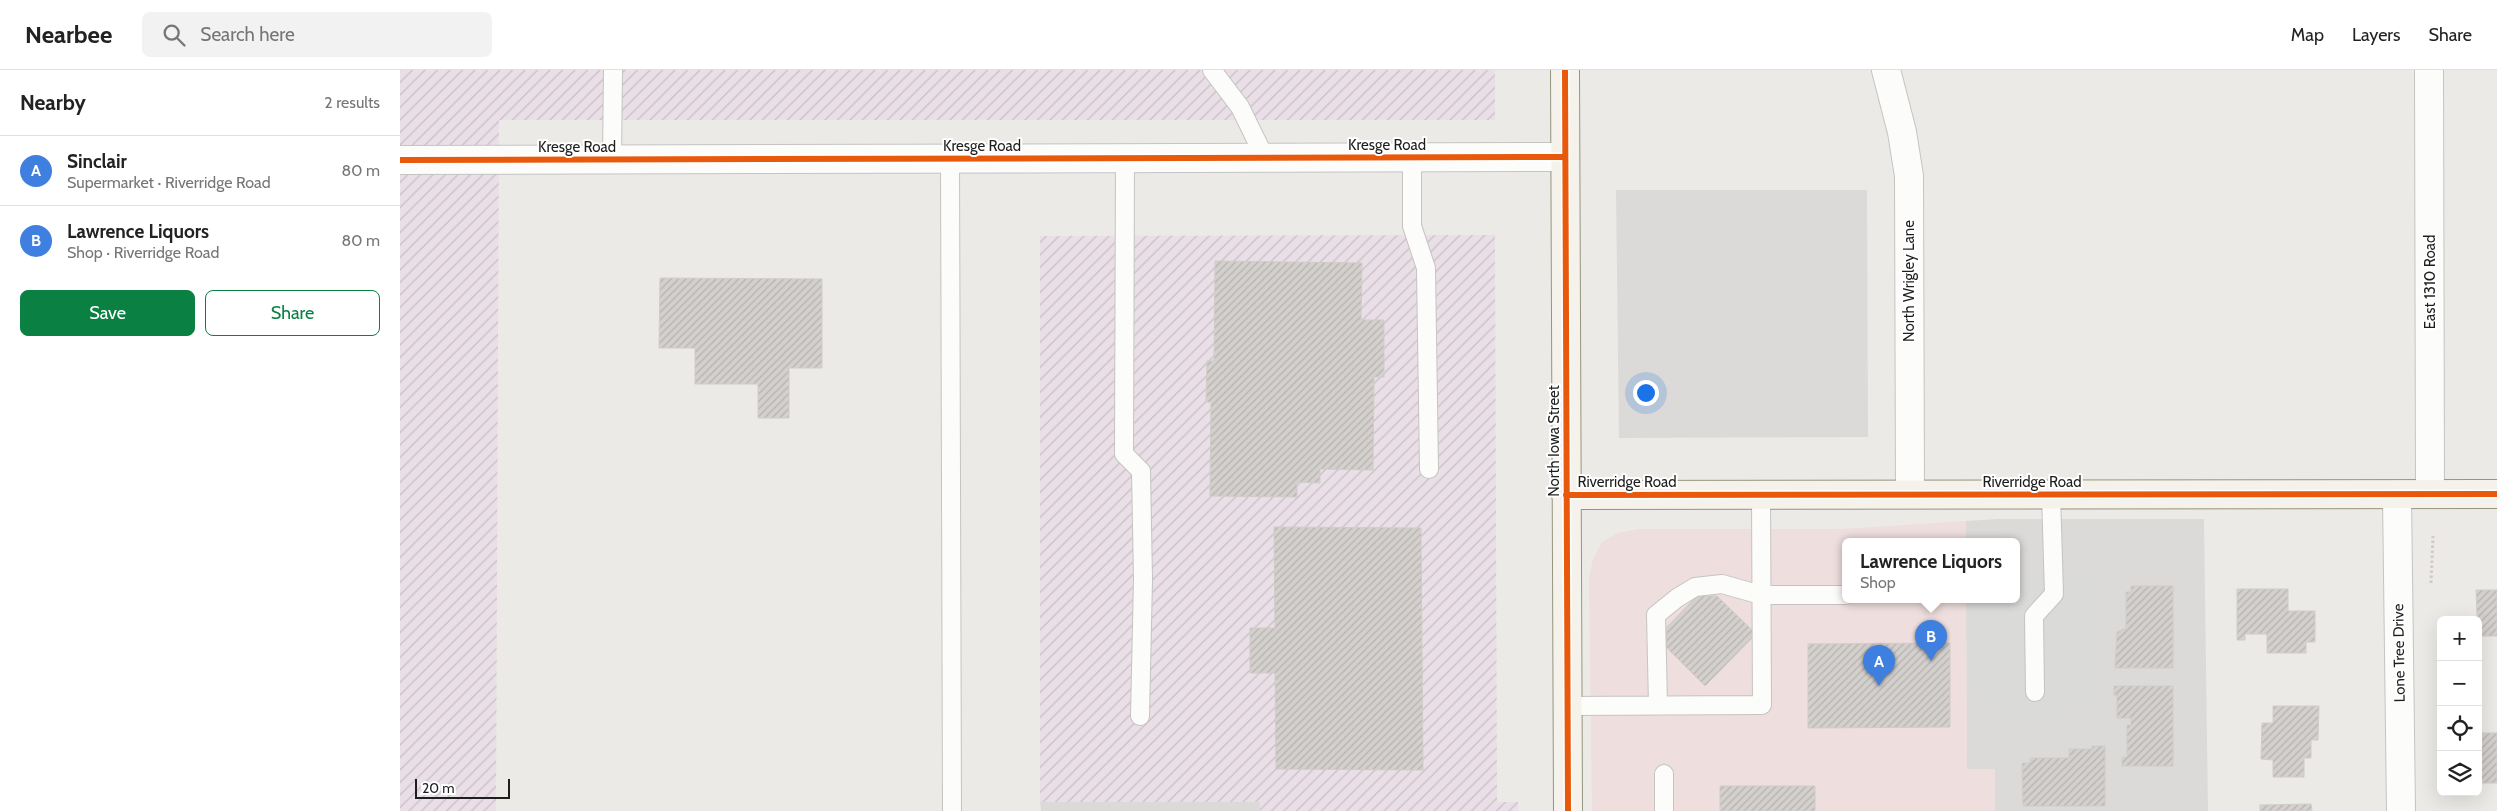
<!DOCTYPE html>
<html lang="en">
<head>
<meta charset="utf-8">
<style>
	:root { --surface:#fff; --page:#f2f2f2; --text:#222; --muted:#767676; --line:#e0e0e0; --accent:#0b8043 }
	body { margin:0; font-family:Cabin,sans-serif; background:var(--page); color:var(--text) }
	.controls { position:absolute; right:15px; bottom:15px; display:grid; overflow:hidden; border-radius:8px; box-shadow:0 5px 20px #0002 }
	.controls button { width:45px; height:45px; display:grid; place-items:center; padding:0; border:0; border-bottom:1px solid var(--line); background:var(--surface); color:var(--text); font:25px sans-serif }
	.scale { position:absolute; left:15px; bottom:12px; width:95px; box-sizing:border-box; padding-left:5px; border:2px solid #1e1e1e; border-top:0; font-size:14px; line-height:18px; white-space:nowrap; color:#1e1e1e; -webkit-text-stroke:4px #fff; paint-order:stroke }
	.you { position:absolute; left:1245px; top:322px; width:18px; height:18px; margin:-12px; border:4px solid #fff; border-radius:50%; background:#1a73e8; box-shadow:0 0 0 8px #1a73e833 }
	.badge { display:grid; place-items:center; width:32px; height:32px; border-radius:50%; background:var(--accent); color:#fff; font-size:16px; font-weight:700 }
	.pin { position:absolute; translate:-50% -41px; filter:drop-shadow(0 1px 2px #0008) }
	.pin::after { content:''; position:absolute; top:26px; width:18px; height:15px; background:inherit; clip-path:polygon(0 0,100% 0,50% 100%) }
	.popup { position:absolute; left:1442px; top:468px; width:178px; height:65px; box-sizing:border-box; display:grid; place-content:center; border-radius:8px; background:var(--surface); filter:drop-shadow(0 1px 4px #0005); font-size:16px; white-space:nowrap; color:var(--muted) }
	.popup b { font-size:19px; color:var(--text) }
	.popup::after { content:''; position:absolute; left:50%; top:100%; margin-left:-10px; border:10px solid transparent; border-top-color:var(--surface) }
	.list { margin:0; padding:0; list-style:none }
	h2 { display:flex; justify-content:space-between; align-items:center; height:65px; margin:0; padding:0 20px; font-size:21px }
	h2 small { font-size:16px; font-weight:400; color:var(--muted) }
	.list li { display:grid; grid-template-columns:32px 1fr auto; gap:15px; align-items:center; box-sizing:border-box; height:70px; padding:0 20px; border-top:1px solid var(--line) }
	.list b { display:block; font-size:19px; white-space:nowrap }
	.list p { margin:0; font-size:16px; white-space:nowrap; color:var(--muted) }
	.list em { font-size:16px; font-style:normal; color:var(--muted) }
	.actions { display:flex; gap:10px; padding:15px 20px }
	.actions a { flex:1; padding:11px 0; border:1px solid var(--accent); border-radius:8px; text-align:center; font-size:18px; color:var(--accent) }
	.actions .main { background:var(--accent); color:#fff }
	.icon { flex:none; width:28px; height:28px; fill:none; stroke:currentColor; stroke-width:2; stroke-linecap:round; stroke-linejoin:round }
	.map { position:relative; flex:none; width:2097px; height:741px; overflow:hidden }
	header { display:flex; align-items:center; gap:30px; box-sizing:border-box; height:70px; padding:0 25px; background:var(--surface); border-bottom:1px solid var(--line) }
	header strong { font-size:24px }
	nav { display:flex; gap:28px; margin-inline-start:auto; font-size:18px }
	.search { width:350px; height:45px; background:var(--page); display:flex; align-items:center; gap:12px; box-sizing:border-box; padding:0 18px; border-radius:8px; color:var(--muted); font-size:19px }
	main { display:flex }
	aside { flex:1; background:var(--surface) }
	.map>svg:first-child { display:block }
</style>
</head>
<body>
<header>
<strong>Nearbee</strong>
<div class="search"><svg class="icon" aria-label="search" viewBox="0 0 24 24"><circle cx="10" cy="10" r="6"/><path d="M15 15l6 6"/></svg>Search here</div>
<nav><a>Map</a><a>Layers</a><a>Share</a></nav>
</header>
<main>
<aside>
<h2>Nearby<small>2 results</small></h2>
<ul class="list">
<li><span class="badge" style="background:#3f7fe0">A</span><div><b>Sinclair</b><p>Supermarket · Riverridge Road</p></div><em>80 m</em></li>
<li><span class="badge" style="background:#3f7fe0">B</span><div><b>Lawrence Liquors</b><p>Shop · Riverridge Road</p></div><em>80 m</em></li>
</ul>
<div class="actions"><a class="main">Save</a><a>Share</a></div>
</aside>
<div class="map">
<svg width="2097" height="741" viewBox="0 0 2097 741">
	<defs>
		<pattern id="industrial-furrows" width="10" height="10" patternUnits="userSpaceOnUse" patternTransform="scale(1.25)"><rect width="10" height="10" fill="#eadfe6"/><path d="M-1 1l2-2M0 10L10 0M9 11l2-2" fill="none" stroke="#c8bfc5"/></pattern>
		<pattern id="building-hatch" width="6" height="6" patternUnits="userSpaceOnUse" patternTransform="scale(1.25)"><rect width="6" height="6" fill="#d3d0ce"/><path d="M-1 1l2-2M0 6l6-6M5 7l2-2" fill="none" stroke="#b5b2b0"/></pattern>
	</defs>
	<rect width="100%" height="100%" fill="#eceae7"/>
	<path fill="#dbdad8" d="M1216,120H1467L1468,367L1219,368Z
		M1598,449H1804L1808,741H1595V699L1567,700L1566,530H1616V472H1566V451Z
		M640,732H860V741H641Z"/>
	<path fill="#eededd" d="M1566,451V472H1446V530H1566L1567,699H1595V741H1192L1189,508L1193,489L1202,472L1218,463L1238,459H1442Z"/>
	<path fill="url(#industrial-furrows)" d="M0,0H1095V50H99L96,741H0Z
		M1095,165L1097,732H1118V741H860V732H640V166Z"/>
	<path fill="#dadad8" d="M1616,503H1697L1698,630H1660V655L1597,656V631L1572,630L1571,531L1616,530Z"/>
	<path fill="url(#building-hatch)" stroke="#d0ccc8" d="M815,191L962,193L961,250H984V307H974L973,400L920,399V413L897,412V427L810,426L811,332H806L807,291H814Z
		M260,208L422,209V298H389V348H358V314H295V278H259Z
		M874,457L1021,458L1023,700L876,699L875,603H850V558H875Z
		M1731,516H1773V598H1715L1717,562L1726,558V522H1731Z
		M1837,519H1888V541H1915V572H1906V583H1867V564H1845V570H1837Z
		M2076,520H2097V566H2078Z
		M1297,526H1317L1356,564L1305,616L1266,577L1267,557Z
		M1550,573V657L1408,658V574Z
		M1714,616H1773V696H1722V687H1727V655H1731V648H1717V625H1714Z
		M1873,636H1919L1918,670H1911V688H1904V707H1873V690L1861,689L1862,653H1873Z
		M2078,663H2097V713H2078Z
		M1692,676H1705V736H1623L1622,693H1630V688H1669V679H1692Z
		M1320,716H1415V741H1320Z
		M1911,734L1912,741H1860V735Z"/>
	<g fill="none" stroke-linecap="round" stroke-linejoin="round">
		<defs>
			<path id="lane" d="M812,0L840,37L865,88
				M1012,87V156L1026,198L1029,399
				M550,88L552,741
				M725,88L724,384L741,401L743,509L740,646
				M212,89L213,0
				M1635,622L1634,546L1654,524L1651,424
				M1258,635L1256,545L1277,528L1295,517L1322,514L1361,525H1446
				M1167,636L1362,635L1361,424
				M1264,741V704"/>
			<path id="street" d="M1486,0L1502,62L1509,106L1510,424
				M2029,0L2030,424
				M0,90L1165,87
				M1997,426L2001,741"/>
			<path id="secondary" d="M1165,0L1168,741
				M1166,425L2097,424"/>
		</defs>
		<use href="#lane" stroke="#c5c4c3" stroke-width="20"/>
		<use href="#street" stroke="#c5c4c3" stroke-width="30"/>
		<use href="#secondary" stroke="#95957f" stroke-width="30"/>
		<path stroke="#d6c8c6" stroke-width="3" stroke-dasharray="2.5 2.5" stroke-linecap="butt" d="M2031,513L2033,466"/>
		<use href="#lane" stroke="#fcfcfb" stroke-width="18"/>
		<use href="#street" stroke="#fcfcfb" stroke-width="28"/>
		<use href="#secondary" stroke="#f4f2ea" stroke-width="28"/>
		<defs>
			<path id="cycleway" d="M1165,0L1168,741
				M0,90L1165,87
				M1166,425L2097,424"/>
		</defs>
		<use href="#cycleway" stroke="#fff" stroke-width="9"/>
		<use href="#cycleway" stroke="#e8590c" stroke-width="6"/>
	</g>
	<g text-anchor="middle" stroke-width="4" stroke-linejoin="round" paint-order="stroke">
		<g font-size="15" fill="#1e1e1e" stroke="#fff">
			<text x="987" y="80">Kresge Road</text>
			<text x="582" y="81">Kresge Road</text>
			<text x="177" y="82">Kresge Road</text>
			<text transform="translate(1509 211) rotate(-90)" y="5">North Wrigley Lane</text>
			<text transform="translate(2030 212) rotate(-90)" y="5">East 1310 Road</text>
			<text transform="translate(1154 371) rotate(-90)" y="5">North Iowa Street</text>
			<text x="1227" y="417">Riverridge Road</text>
			<text x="1632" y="417">Riverridge Road</text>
			<text transform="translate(1999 583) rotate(-91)" y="5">Lone Tree Drive</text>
		</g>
	</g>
</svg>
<div class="controls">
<button>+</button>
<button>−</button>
<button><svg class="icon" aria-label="locate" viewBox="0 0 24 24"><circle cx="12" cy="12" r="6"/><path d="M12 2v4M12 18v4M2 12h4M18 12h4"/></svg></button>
<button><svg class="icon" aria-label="layers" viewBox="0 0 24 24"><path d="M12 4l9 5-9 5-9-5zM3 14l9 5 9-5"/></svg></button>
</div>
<div class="scale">20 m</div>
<div class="you"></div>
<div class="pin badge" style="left:1479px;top:616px;background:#3f7fe0">A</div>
<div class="pin badge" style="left:1531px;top:591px;background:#3f7fe0">B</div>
<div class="popup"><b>Lawrence Liquors</b>Shop</div>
</div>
</main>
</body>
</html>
